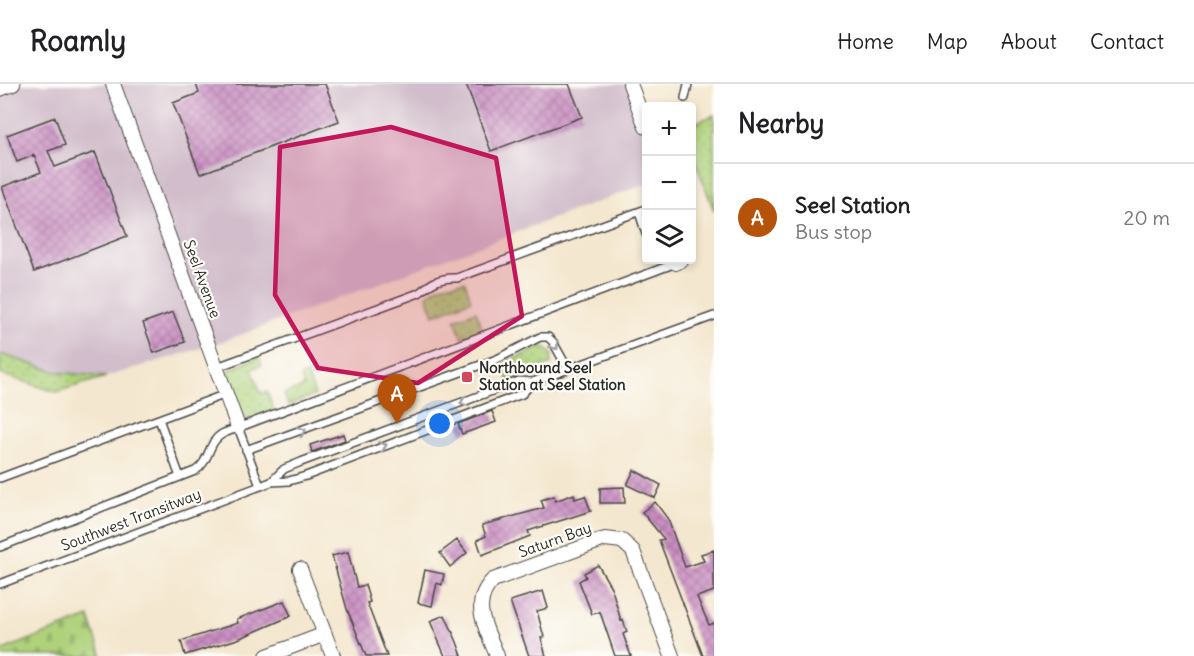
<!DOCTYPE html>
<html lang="en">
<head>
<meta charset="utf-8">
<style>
	:root { --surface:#fff; --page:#f6f6f6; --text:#202124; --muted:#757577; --line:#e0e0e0; --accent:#b45309 }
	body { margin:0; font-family:Delius,sans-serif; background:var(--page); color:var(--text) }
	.controls { position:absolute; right:18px; top:18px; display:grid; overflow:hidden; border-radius:6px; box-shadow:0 3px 9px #0003 }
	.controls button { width:54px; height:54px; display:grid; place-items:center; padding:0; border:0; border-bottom:2px solid var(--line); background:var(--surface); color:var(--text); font:30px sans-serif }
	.you { position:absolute; left:440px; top:340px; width:21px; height:21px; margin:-15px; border:4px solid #fff; border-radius:50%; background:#1a73e8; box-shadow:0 0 0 9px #1a73e833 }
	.badge { display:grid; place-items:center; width:39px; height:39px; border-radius:50%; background:var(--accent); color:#fff; font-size:20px; font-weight:700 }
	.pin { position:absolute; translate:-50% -50px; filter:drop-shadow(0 2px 3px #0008) }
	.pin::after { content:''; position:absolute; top:32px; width:21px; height:18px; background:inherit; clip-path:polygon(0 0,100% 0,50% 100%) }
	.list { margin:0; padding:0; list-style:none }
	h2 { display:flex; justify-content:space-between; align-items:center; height:78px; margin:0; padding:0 24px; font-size:26px }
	h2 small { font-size:20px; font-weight:400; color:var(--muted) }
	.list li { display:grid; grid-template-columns:39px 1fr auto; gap:18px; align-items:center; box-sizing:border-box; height:108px; padding:0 24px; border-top:2px solid var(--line) }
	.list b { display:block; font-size:22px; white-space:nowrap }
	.list p { margin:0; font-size:20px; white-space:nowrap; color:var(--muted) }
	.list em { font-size:20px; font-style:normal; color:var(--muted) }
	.icon { flex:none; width:33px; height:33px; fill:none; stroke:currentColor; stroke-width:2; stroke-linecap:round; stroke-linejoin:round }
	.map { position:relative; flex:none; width:714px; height:572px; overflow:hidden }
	header { display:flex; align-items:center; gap:36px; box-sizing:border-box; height:84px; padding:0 30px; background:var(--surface); border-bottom:2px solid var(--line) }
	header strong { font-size:28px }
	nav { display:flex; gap:33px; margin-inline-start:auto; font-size:21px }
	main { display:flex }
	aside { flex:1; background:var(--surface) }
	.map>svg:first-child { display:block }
</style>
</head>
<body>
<header>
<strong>Roamly</strong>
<nav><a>Home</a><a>Map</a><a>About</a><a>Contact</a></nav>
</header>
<main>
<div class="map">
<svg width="714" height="572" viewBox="0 0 714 572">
	<defs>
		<pattern id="grass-dots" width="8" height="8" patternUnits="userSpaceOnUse" patternTransform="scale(1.5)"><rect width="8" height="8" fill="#aed17a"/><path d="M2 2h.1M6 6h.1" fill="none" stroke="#96b46a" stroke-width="1.8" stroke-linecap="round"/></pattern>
		<pattern id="cemetery-stones" width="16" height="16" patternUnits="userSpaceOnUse" patternTransform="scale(1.5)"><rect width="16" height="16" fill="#aed17a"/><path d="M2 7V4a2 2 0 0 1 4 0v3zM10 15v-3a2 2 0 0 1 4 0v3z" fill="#96b46a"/></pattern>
		<pattern id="building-cross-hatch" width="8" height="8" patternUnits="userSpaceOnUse" patternTransform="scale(1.5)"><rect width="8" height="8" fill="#ca8ec2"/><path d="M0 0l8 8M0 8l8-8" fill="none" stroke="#a4749e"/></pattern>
	</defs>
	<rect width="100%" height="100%" fill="#fdfcf7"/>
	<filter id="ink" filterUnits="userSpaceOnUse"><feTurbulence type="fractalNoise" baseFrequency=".0167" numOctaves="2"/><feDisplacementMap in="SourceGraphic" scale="12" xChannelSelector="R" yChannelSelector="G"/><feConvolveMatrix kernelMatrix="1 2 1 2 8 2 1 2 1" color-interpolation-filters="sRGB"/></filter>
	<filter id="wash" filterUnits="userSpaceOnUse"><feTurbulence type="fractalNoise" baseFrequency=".008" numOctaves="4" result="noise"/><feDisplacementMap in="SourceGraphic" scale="24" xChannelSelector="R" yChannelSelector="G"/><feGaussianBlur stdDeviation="1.35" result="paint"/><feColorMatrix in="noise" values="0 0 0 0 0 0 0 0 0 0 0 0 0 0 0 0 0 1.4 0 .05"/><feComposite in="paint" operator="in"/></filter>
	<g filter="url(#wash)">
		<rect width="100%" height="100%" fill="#f4e7cf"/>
		<path fill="#d1bdcb" d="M0,0H630L646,43V100L221,258L106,293L57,288L0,270Z"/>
		<path fill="url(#grass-dots)" stroke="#6c7e52" stroke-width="1.5" d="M714,31V127L692,68V40Z
			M465,197L471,216L434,231L427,212C438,199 449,201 465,197Z
			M476,227L483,246L462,254L455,235Z
			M543,262L552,270L551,280L508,296L502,280Z
			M0,270L57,288L106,293L56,308L0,290Z
			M259,273L262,281L252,285L261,310L267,308L274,326L248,336L242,332L227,289L231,285Z
			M307,290L315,311L288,321L284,310L304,303L301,292Z"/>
		<path fill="url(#cemetery-stones)" stroke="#6c7e52" stroke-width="1.5" d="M89,533L102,572H0V567Z"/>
		<g id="blocks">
			<path fill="url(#building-cross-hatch)" d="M196,0H325L339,37L200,90L173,19L199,9Z
				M466,0H569L582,33L491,67Z
				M55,33L65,61L48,67L55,83L95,68L127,152L34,188L2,103L41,88L34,71L17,78L7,51Z
				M173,228L185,258L154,269L143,239Z
				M492,327L496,338L462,350L458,340Z
				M343,350L345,356L312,368L310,361Z
				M634,386L661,401L655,414L627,401Z
				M624,403L625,419H600V404Z
				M574,410L575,415L585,412L591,427L528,447L530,452L482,471L477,456L486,452L482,441L544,424L541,416L554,412L555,417Z
				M655,418L668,435L685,483L704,477L701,470L714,466V507L697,513L709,541L714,539V572H703L659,456L664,455L642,428Z
				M457,456L467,469L450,483L440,469Z
				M348,468L357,503L365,501L370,518L367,519L387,572H366L347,525L332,472Z
				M598,481L612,505L621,537L623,536L627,548L623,550L631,572H615L600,528L592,530L579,497L586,493L584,489Z
				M425,486L444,490L442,501L437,499L432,522L418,519Z
				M543,507L548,524L537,527L544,553L541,554L546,572H529L510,517Z
				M284,517L291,532L238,555L185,571L181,557L238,539L237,535Z
				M445,531L457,558L462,572H445L430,537Z"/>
		</g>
	</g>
	<g filter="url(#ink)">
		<use href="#blocks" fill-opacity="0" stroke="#494744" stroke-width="1.5"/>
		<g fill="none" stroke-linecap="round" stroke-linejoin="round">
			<defs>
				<path id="service" d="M685,14L688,0
					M639,128L646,150
					M217,283L419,209C431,199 440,193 457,194L646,125
					M159,335L180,393
					M238,343L260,402
					M246,366L497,275L540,253H548L553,258L568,285
					M0,394L226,310
					M271,398L284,385L301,378L519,297L533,298L714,232
					M0,463L195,387C211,377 207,357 224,349L676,179
					M0,500L271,398L289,397L306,392L522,310L533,298"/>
				<path id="minor" d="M113,0L238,343
					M630,0L646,43
					M0,5L13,0
					M676,179L681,176
					M300,485L333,572
					M267,572L325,550
					M497,572C487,545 469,520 493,496L605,455L622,457L633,467L672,572"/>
			</defs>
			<use href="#service" stroke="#494744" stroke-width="10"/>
			<use href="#minor" stroke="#494744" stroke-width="16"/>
			<use href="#service" stroke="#fff" stroke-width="7"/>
			<use href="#minor" stroke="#fff" stroke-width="14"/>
		</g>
		<defs><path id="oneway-chevron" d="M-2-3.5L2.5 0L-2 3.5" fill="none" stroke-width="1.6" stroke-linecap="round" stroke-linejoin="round" transform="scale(1.5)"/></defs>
		<g stroke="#a0a0a0">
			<use href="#oneway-chevron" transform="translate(555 262) rotate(54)"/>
			<use href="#oneway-chevron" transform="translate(464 318) rotate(160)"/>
			<use href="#oneway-chevron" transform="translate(302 347) rotate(-20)"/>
			<use href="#oneway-chevron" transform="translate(383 362) rotate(-21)"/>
		</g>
	</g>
	<path fill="#c2185b" fill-opacity="0.2" stroke="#c2185b" stroke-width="4.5" stroke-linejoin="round" d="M391,43L496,74L522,232L418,299L318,284L275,211L280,63Z"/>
	<rect fill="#d1495b" stroke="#fdfcf7" stroke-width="2" x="461" y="287" width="12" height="12" rx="3"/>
	<g text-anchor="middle" stroke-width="4.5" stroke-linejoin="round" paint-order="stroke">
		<g font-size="15" fill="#2b2b2b" stroke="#fdfcf7">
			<text transform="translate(202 195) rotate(70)" y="5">Seel Avenue</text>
			<text transform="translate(131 436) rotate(-21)" y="5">Southwest Transitway</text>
			<text transform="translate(555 456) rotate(-20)" y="5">Saturn Bay</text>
		</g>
		<g font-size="15" font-weight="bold" fill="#2b2b2b" stroke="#fdfcf7" text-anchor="start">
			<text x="479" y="289">Northbound Seel<tspan x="479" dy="17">Station at Seel Station</tspan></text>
		</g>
	</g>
</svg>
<div class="controls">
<button>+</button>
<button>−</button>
<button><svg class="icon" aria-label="layers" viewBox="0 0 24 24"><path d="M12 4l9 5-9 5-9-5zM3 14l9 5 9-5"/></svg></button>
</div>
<div class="you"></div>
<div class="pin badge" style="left:397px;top:340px">A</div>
</div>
<aside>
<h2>Nearby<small></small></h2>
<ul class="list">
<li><span class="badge">A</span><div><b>Seel Station</b><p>Bus stop</p></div><em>20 m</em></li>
</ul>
</aside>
</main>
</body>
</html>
